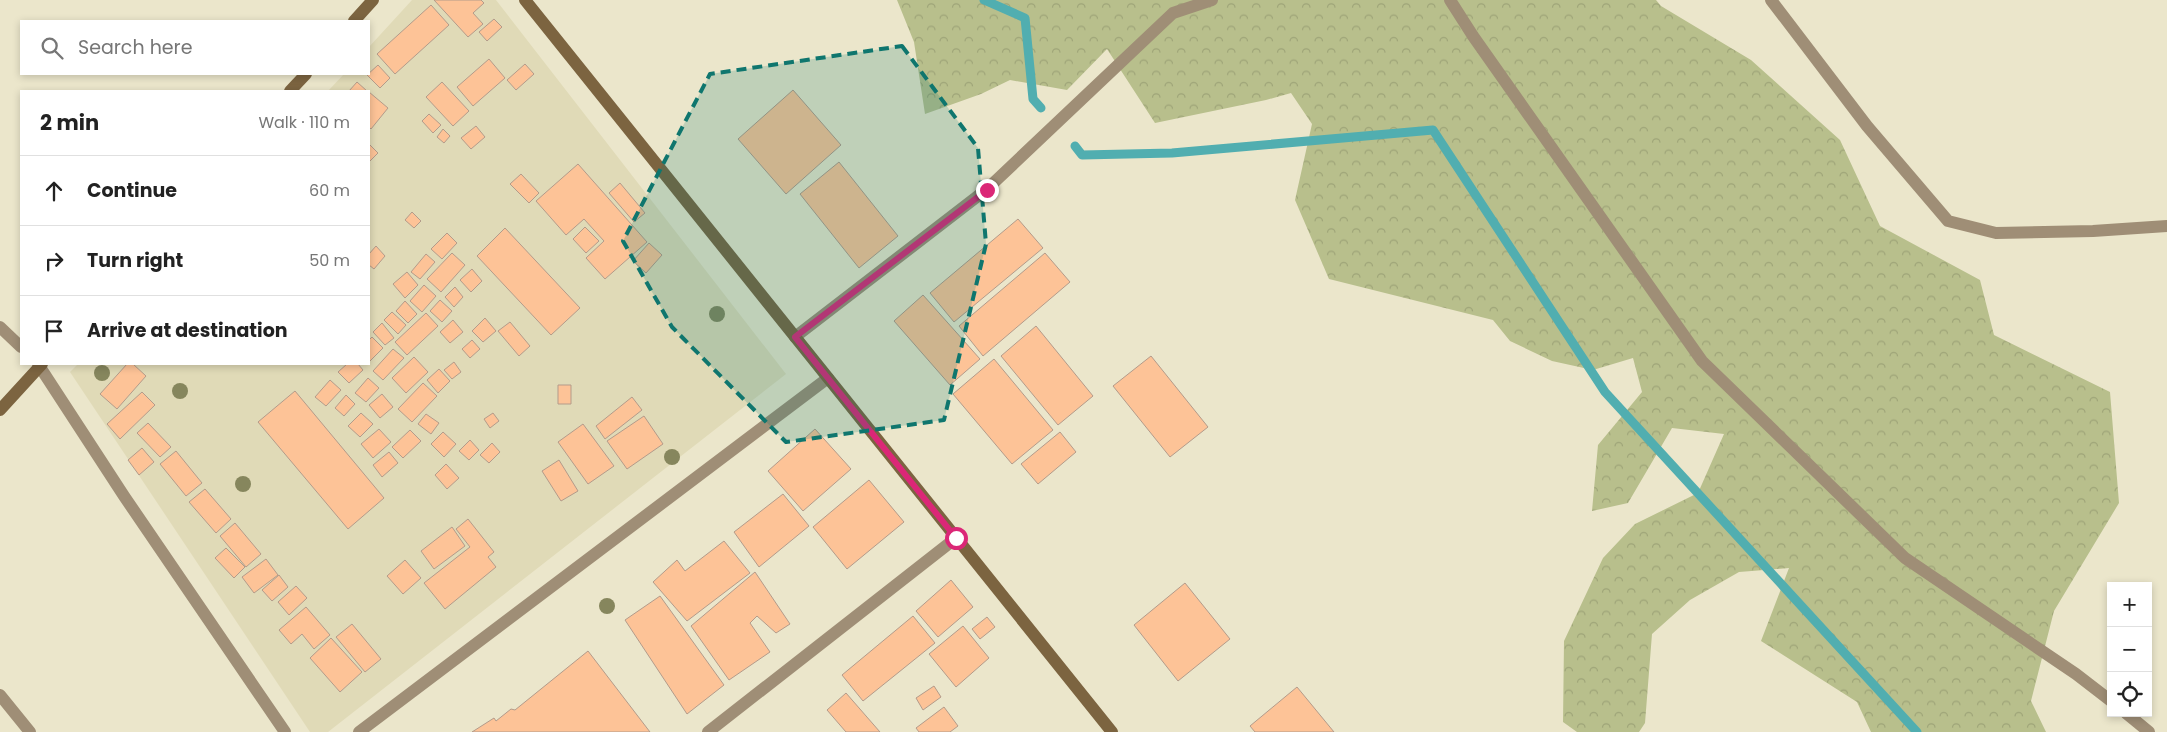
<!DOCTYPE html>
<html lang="en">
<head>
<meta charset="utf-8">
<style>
	:root { --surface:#fff; --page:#f6f6f6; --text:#222; --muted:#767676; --line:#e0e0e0 }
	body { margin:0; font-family:Poppins,sans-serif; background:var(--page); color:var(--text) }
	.controls { position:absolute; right:15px; bottom:15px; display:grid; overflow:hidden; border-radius:0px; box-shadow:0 2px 8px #0003 }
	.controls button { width:45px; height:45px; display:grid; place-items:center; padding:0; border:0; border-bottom:1px solid var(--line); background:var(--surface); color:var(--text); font:25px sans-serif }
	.stop { position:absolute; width:15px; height:15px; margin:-11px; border:4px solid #db2777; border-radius:50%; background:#fff }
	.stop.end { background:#db2777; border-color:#fff; box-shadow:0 1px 5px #0008 }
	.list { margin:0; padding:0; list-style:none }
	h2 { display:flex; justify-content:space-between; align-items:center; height:65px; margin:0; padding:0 20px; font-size:21px }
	h2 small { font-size:16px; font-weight:400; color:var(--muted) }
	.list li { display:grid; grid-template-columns:32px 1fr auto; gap:15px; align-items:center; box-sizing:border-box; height:70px; padding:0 20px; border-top:1px solid var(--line) }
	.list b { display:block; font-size:19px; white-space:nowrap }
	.list em { font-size:16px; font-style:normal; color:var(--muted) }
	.icon { flex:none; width:28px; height:28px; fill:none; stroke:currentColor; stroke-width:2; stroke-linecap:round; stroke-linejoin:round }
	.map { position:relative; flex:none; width:2167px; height:732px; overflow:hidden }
	.search { position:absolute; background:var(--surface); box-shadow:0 2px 8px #0003; left:20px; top:20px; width:350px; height:55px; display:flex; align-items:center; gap:12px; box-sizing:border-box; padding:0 18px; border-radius:0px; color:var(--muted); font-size:19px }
	.panel { position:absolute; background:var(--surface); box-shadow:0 2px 8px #0003; left:20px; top:90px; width:350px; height:275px; border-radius:0px }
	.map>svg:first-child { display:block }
</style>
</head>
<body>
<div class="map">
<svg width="2167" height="732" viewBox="0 0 2167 732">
	<defs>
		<pattern id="forest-crowns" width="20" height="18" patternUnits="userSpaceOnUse" patternTransform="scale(1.25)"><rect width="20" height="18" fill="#b8bf8c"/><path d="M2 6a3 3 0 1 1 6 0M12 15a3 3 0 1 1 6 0" fill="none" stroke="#9ea478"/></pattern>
	</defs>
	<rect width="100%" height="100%" fill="#ebe6cb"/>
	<path fill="#e0dab7" d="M412,0H496L786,374L328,732H310L70,372L78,364H369V91H328L344,74H369V47Z"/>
	<path fill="url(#forest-crowns)" d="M897,0H1656L1661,6L1751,60L1840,140L1880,226L1980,280L1994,335L2110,392L2119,503L2054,611L2031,701L2046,732H1871L1857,702L1761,641L1789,568L1739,572L1690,600L1652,634L1645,723L1639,732H1577L1563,722L1564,641L1603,558L1635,524L1698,493L1724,434L1672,428L1628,503L1592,511L1598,445L1642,392L1633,358L1593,370L1552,361L1510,341L1493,320L1329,279L1295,200L1312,124L1291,93L1266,100L1155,123L1107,49L1067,90L1010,80L981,94L925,114L914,42Z"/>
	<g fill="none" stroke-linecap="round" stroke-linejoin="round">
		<path stroke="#51aeb0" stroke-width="9" d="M984,0L1025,18L1033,99L1041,108
			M1075,146L1082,155L1172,153L1433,130L1605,392L1917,732"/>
	</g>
	<path fill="#fdc397" stroke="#b39b8a" d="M434,0H481L484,3L473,13L483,24L468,37Z
		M431,5L449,25L395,74L377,54Z
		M494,19L502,27L487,41L479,32Z
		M489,59L505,78L473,106L457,87Z
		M525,64L534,74L516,90L507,80Z
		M378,65L390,78L380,88L367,75Z
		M357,82L367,91H349Z
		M442,82L469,111L453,126L426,97Z
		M793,90L841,145L786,194L738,139Z
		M369,92L388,108L371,129L369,127Z
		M429,114L441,125L433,133L422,121Z
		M476,126L485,137L471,149L461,138Z
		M443,129L450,136L444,143L437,137Z
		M369,144L378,153L369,162Z
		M839,162L898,236L859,268L800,194Z
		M578,164L647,242L605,279L586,258L604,241L584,219L566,235L536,201Z
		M521,174L539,193L529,203L510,184Z
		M620,183L645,213L634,222L609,193Z
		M412,212L421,221L414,228L405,220Z
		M1018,219L1043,248L954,322L930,293Z
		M585,227L599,241L586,253L573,239Z
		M505,228L580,308L551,335L477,256Z
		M447,233L457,243L442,259L431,249Z
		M649,243L662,255L646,273L633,261Z
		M376,246L385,256L374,269L369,265V254Z
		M452,253L465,265L441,292L427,279Z
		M1045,253L1070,282L983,356L959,326Z
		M426,254L435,262L420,279L411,272Z
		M472,269L482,281L471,292L460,280Z
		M407,272L418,285L405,298L393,284Z
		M424,285L436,296L422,312L410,301Z
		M455,287L463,297L454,307L445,297Z
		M923,295L980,359L950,385L894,321Z
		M440,300L452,311L442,322L430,311Z
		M405,301L417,314L408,323L396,311Z
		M392,312L406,325L398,334L384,320Z
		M426,313L438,326L407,355L395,342Z
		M485,318L496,331L483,342L472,331Z
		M453,320L463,332L450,343L440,332Z
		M510,322L530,346L519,356L498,331Z
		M382,323L394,338L385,345L373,332Z
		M1036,326L1093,396L1058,425L1001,356Z
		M372,337L383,348L369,362V340Z
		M472,340L480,349L470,358L462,349Z
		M393,349L404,358L383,380L373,371Z
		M1151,356L1208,427L1170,457L1113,386Z
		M414,357L428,372L406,393L392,378Z
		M994,359L1053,430L1012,464L953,394Z
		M454,362L461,372L452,379L444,370Z
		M127,364H133L146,376L117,409L100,394Z
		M347,364H358L363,370L349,383L338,372Z
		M439,369L450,381L438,393L427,380Z
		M368,378L379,388L366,402L355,393Z
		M330,380L341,390L326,406L315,397Z
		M423,383L437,396L412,422L398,409Z
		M558,385H571V404H558Z
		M295,391L384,498L348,529L258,422Z
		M142,392L155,405L120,439L107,424Z
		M382,394L393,407L380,418L369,405Z
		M346,395L355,404L344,416L335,408Z
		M632,397L642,410L605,439L596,426Z
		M361,413L373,424L360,437L348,426Z
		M493,413L499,421L490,428L484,419Z
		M426,414L439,423L431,434L418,424Z
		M644,416L663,444L627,469L607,441Z
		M148,423L171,447L160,457L137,433Z
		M583,424L614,466L588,484L558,442Z
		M379,429L391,442L373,458L361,444Z
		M815,429L851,469L803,511L768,471Z
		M410,430L421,441L403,458L392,447Z
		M443,432L456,444L444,457L431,444Z
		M1060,432L1076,452L1038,484L1021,464Z
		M470,440L479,450L469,460L459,451Z
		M492,443L500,452L489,463L480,455Z
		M142,448L154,462L139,475L128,460Z
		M176,451L202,483L186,496L160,464Z
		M389,452L398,463L382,477L373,465Z
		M559,460L578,491L561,501L542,471Z
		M446,464L459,478L447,489L435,475Z
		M869,480L904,522L847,569L813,527Z
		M205,489L231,519L216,533L189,502Z
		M783,494L809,526L759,567L734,532Z
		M468,519L494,552L488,557L496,567L445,609L424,583L470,547L456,529Z
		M235,523L261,554L246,567L220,536Z
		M452,527L465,546L434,569L421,551Z
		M724,541L750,573L687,621L653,582L677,560L685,571Z
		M226,548L245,567L234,578L215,558Z
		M266,559L278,575L254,593L242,577Z
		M405,560L421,578L403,594L387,576Z
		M755,572L790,624L776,633L757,616L750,623L770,652L729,680L691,626Z
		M279,575L288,587L272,601L262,590Z
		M951,580L973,607L938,637L916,611Z
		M1185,583L1230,639L1178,681L1134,625Z
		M296,586L307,598L289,615L278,602Z
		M660,596L724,685L687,714L625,620Z
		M306,607L330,635L314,649L302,634L291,644L279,630Z
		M913,616L935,643L863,701L842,675Z
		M987,617L995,627L980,639L972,629Z
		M352,624L381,659L365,672L336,637Z
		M963,626L989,658L956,687L929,654Z
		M331,638L362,672L340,692L310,658Z
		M588,651L650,732H472L494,718L496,721L511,709L515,710Z
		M934,686L941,697L923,710L916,698Z
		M1297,687L1334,732H1255L1250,726Z
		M846,693L880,732H846L827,710Z
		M944,707L958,726L950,732H919L916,728Z"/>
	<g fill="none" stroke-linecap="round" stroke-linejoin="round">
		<path stroke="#9f8e76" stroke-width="12" d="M1450,0L1473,36L1702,361L1905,558L2076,674L2111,701
			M1771,0L1867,126L1948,221L1996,233L2093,231L2167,226
			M0,327L21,347
			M795,337L987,189L1173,13L1212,0
			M38,364L124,496L285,732
			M0,695L30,732
			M2126,713L2149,732
			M359,732L828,378
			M708,732L956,538"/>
		<path stroke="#7c6440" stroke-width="12" d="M525,0L1112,732
			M354,21L373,0
			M290,91L306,74
			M0,410L42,364"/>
	</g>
	<g fill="#86865d">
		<circle cx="717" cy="314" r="8"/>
		<circle cx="102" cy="373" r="8"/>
		<circle cx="180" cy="391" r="8"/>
		<circle cx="672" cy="457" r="8"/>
		<circle cx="243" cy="484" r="8"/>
		<circle cx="607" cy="606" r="8"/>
	</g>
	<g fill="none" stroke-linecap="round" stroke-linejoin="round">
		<path stroke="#db2777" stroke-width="6" d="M956,538L795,337L987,190"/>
	</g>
	<path fill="#0f766e" fill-opacity="0.2" stroke="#0f766e" stroke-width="4" stroke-dasharray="10 6" stroke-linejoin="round" d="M902,46L978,148L986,244L944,420L786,442L672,327L623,241L710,74Z"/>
</svg>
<div class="controls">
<button>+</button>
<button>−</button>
<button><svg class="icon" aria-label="locate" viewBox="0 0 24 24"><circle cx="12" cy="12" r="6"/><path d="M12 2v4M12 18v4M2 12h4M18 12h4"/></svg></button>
</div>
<div class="stop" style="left:956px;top:538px"></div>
<div class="stop end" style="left:987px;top:190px"></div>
<div class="search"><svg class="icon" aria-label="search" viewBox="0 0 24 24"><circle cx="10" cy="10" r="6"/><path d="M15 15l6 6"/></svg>Search here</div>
<section class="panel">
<h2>2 min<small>Walk · 110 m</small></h2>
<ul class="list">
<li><svg class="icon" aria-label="ahead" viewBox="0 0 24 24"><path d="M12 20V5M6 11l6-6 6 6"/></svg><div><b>Continue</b></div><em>60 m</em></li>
<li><svg class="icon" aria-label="right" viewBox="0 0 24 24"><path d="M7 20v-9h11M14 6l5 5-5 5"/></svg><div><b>Turn right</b></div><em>50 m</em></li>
<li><svg class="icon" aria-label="arrive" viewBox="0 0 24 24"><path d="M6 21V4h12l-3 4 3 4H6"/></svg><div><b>Arrive at destination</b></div></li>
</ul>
</section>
</div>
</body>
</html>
